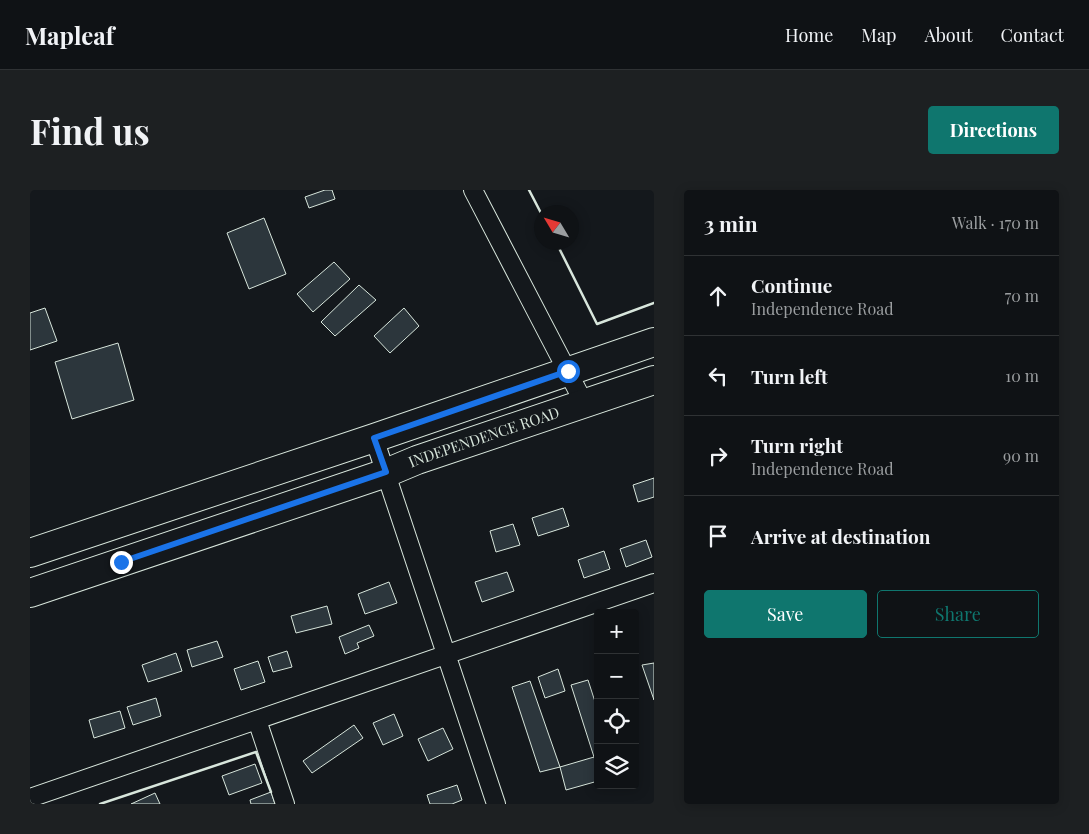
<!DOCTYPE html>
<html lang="en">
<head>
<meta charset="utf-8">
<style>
	:root { --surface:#0f1215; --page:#1d2022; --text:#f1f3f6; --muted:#9b9ea0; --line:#2f3234; --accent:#0f766e }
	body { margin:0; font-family:"Playfair Display",serif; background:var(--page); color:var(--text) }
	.controls { position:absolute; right:15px; bottom:15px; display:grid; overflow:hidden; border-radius:5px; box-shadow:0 2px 12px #0003 }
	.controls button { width:45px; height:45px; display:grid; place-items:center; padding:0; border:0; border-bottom:1px solid var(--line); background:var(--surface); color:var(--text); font:25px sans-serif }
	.compass { position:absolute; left:504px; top:15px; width:45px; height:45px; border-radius:50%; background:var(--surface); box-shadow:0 2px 12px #0003; rotate:308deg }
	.stop { position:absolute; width:15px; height:15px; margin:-11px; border:4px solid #1a73e8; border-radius:50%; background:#fff }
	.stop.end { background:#1a73e8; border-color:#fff; box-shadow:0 1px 5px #0008 }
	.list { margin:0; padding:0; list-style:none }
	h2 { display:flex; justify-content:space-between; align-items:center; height:65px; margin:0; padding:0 20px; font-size:21px }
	h2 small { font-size:16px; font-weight:400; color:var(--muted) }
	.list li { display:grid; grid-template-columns:32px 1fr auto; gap:15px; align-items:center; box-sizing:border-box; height:80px; padding:0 20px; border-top:1px solid var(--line) }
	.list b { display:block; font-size:19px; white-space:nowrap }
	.list p { margin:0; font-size:16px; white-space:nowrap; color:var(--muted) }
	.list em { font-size:16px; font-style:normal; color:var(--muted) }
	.actions { display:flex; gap:10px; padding:15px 20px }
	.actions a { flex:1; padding:11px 0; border:1px solid var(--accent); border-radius:5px; text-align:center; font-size:18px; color:var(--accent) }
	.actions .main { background:var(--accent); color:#fff }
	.icon { flex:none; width:28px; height:28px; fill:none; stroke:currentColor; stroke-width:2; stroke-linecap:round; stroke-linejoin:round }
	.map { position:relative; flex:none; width:624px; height:614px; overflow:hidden; border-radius:5px }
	header { display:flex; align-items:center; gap:30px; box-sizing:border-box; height:70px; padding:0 25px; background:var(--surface); border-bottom:1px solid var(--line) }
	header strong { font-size:24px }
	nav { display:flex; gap:28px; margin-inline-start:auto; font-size:18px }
	.intro { display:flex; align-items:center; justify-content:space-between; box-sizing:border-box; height:120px; padding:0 30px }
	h1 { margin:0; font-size:35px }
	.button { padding:12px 22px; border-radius:5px; background:var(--accent); color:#fff; font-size:18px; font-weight:700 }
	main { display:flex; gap:30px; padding:0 30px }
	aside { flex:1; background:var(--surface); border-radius:5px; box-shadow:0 2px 12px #0003 }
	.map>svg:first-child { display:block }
</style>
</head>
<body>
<header>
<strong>Mapleaf</strong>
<nav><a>Home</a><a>Map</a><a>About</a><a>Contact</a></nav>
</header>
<div class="intro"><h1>Find us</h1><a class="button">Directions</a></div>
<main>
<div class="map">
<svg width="624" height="614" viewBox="0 0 624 614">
	<rect width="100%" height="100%" fill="#14181c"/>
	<path fill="#2c363c" stroke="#d8e6dc" d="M295,0H302L305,9L279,18L275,7Z
		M234,28L256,84L219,99L197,43Z
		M304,72L320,89L283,122L267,104Z
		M329,95L346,110L305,146L291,132Z
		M15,118L27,151L0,160V123Z
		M374,118L389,136L360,163L344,146Z
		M88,153L104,210L42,229L25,172Z
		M624,288V307L608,312L603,295Z
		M533,318L539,336L508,346L502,328Z
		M483,334L490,355L466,362L460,341Z
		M616,350L622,367L596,377L590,359Z
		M574,361L580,379L554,388L548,370Z
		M477,382L484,401L452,412L445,392Z
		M359,392L367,413L335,424L328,404Z
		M297,416L302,434L266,443L261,426Z
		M339,435L344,446L327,453L329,458L315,464L309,447Z
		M187,451L193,467L162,477L157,460Z
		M257,461L262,477L243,482L238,467Z
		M146,463L152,481L118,492L112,475Z
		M228,471L235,492L211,500L204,479Z
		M624,473V510L612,475Z
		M528,479L535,501L515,508L508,487Z
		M558,490L568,521V566L564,567L541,495Z
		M500,491L530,577L510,582L482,497Z
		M126,508L131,526L103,535L97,517Z
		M90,521L95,538L64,548L59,530Z
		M364,524L373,546L353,555L343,533Z
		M324,535L333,548L282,583L273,571Z
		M413,538L423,559L398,571L388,549Z
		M564,567L568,581V591L536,600L530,577Z
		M225,574L232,593L199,605L192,586Z
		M427,595L432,610L422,614H400L397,605Z
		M241,602L245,614H221L220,610Z
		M125,603L130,614H101Z"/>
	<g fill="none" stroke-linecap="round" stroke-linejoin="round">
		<defs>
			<path id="street" d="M443,0L554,213
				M344,248L466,614
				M227,530L255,614
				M0,608C208,537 416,464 624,393"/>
			<g id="primary">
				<path d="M0,363L344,248L624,152"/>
				<path id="s1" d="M0,403L356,283L387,270L624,190"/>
			</g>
		</defs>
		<use href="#street" stroke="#d8e6dc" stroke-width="20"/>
		<use href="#primary" stroke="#d8e6dc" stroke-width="30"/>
		<use href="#street" stroke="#14181c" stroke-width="18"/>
		<use href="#primary" stroke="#14181c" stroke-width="28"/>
		<path stroke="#d8e6dc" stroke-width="2.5" d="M499,0L512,25
			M526,52L567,134L624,113
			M70,614L226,562L241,602"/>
	</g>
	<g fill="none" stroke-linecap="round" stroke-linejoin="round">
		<path stroke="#1a73e8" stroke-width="6" d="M91,372L356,282L344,248L538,181"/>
	</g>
	<g text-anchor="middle" stroke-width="4" stroke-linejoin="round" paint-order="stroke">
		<g font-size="15" fill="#d8e6dc" stroke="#14181c">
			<text dy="5" stroke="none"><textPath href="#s1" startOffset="480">INDEPENDENCE ROAD</textPath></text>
		</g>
	</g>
</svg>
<div class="controls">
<button>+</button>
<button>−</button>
<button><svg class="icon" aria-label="locate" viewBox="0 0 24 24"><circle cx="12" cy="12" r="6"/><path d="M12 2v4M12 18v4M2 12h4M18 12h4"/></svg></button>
<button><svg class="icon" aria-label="layers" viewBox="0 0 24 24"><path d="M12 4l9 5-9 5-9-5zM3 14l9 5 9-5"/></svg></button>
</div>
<svg class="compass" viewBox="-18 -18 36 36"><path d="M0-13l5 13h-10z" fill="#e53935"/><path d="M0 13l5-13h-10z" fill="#9b9ea0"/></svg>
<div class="stop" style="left:538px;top:181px"></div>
<div class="stop end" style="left:91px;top:372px"></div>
</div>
<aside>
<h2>3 min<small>Walk · 170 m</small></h2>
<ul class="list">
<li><svg class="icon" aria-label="ahead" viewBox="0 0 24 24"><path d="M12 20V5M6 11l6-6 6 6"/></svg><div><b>Continue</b><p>Independence Road</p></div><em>70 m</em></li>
<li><svg class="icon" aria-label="left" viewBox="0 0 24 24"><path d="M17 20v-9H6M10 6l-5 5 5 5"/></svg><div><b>Turn left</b></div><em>10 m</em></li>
<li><svg class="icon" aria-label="right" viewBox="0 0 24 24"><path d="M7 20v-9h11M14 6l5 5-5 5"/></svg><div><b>Turn right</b><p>Independence Road</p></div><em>90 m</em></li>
<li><svg class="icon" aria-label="arrive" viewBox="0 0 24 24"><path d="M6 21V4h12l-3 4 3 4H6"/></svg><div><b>Arrive at destination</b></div></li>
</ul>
<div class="actions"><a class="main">Save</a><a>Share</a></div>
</aside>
</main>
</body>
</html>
